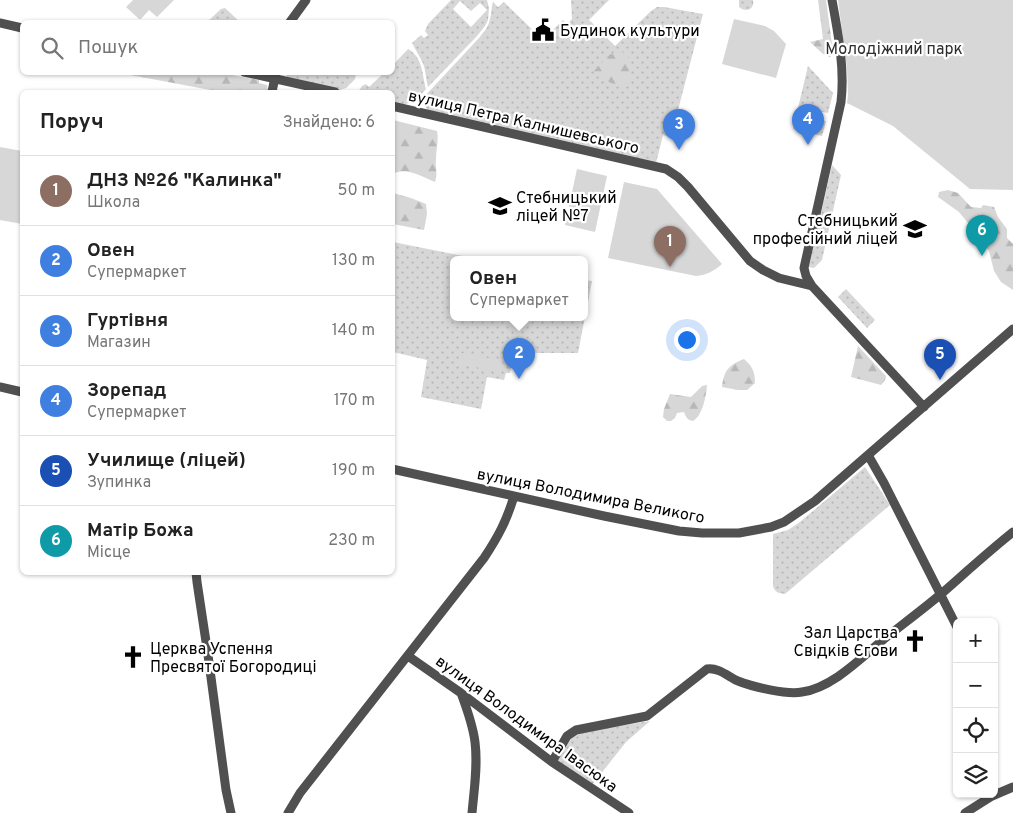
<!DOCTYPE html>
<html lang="uk">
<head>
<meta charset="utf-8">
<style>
	:root { --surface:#fff; --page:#f6f6f6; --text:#222; --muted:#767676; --line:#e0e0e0; --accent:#0b8043 }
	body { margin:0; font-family:Overpass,sans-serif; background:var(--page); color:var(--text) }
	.controls { position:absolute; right:15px; bottom:15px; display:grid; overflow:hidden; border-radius:8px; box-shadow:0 1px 4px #0004 }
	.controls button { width:45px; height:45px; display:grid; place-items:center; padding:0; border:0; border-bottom:1px solid var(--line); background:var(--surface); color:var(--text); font:25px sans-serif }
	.you { position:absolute; left:686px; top:339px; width:18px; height:18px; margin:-12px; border:4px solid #fff; border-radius:50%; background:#1a73e8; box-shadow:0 0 0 8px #1a73e833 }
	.badge { display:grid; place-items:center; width:32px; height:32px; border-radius:50%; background:var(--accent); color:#fff; font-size:16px; font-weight:700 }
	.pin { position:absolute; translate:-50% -41px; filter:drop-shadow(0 1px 2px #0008) }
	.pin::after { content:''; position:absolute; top:26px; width:18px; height:15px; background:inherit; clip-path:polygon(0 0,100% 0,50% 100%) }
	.popup { position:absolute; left:450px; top:256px; width:138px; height:65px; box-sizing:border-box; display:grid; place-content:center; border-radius:8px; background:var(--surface); filter:drop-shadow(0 1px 4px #0005); font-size:16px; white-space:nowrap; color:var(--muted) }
	.popup b { font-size:19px; color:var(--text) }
	.popup::after { content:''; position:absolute; left:50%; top:100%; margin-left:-10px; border:10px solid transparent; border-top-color:var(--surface) }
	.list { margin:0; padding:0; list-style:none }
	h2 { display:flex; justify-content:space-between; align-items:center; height:65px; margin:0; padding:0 20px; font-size:21px }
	h2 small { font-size:16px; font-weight:400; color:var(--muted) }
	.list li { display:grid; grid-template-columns:32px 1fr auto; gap:15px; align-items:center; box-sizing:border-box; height:70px; padding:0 20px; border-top:1px solid var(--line) }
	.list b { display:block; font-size:19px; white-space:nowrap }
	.list p { margin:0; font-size:16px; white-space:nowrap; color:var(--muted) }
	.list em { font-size:16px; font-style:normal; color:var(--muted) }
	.icon { flex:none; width:28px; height:28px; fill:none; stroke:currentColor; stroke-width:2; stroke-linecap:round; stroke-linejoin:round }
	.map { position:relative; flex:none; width:1013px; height:813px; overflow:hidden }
	.search { position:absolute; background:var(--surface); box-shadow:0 1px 4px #0004; left:20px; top:20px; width:375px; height:55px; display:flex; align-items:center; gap:12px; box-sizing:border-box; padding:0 18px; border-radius:8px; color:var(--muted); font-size:19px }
	.panel { position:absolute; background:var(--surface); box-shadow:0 1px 4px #0004; left:20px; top:90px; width:375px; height:485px; border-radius:8px }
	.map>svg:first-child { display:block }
</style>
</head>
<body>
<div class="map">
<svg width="1013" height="813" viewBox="0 0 1013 813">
	<defs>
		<pattern id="grass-dots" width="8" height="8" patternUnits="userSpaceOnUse" patternTransform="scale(1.25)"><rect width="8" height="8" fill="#d7d7d7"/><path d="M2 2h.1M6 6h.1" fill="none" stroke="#b7b7b7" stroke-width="1.8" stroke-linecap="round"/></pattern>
		<pattern id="forest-firs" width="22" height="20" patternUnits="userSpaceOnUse" patternTransform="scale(1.25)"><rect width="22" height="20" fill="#d7d7d7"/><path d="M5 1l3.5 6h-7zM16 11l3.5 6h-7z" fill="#b7b7b7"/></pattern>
	</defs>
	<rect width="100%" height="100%" fill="#fff"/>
	<path fill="url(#grass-dots)" fill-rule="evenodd" d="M451,0H487L489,8L488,20L485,26L477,36L428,87C426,80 426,73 424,66C421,58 416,51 412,43L421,35L424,38L428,35L425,31L428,24ZM460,1L471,11L480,3L487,10L471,27L453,9Z
		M571,0H609L589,20L615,46L651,11L657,7H664L703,14L671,137L663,135L656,163L429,111C425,107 422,104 423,98L479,38C484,32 489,26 490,19C492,13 491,7 493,2L498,7L504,2L543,40L563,20L567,24L572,19Z
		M739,0H753C755,9 746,13 739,7Z
		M225,8L240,22H207L221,9Z
		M408,49C423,57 422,75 426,89C415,101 409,107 393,103L392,92H358L362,86L366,84L369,87L384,73L392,72L393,65Z
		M808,66L833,93L828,113L817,111L815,119L826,121L822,136L793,129Z
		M287,73H356L355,79L346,88L337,91L287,79Z
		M832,165L841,175L822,260L814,268L809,267Z
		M393,242L483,260H454V318H584V280L592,281L578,353H537L518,350L514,351L510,373H506L504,380L487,377L481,409L421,397L427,360L393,352Z
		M846,289L875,320L867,328L838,297Z
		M865,467L890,505L785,594C779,593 775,593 773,586V534L788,530L800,522Z
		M650,721L626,742L592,785L557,762L571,738L582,732Z"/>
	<path fill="url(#forest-firs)" d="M818,0H826L833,52L830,57L823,54L810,42L823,39Z
		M620,51L628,55L630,77L625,88H621L599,77L594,71L609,55Z
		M120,73H221L259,80V83L267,85L268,92H221Z
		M393,120L437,131C439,140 436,149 436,159C435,168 438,172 435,182C423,177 405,166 393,174Z
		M948,190L958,193L971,207L981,208L983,205L994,207L998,217L1007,229V238L1013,244V290L1001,282L994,271L989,251L972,228L959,212L938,197L939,192Z
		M393,193L411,198L426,204L427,214L424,230L393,224Z
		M858,346L886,376L885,380L881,385L851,377Z
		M744,359C753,367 755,372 755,383L747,390H738L722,387C724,370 729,365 744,359Z
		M707,385C706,396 703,415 693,421C687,420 686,417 684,412L677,413L675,418L671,421H667L663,417L664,409L670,394L691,397L702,386Z"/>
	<path fill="#d7d7d7" d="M133,0H174L157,17L149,10L141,19H139L126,7Z
		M838,0H1013V190L970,189L893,126L847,103L848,94L847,68Z
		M734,19L765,26L774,31L786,44L776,78L722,64Z
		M0,147L22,151V224L0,220Z
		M577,169L607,176L595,232L565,225Z
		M624,182L657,189L722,264C714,271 707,275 696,276L608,258Z
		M461,353L503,361L501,372L459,364Z"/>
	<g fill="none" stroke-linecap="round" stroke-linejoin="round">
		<path stroke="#505050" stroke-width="9" d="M832,0C838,33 845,68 841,102L804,268L806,276L812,286L924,407
			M290,22L306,0
			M0,23L22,28
			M244,72L335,92
			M272,92L276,72
			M392,106L666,169L678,177L688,187L750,261L763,270L779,278L812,286
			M0,387L22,392
			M868,455L884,483L957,627
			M392,469L604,516L679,531L702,533H739L771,527L784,522L815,501L1013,329
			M196,572L197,582L208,655L226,790L231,813
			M408,656L461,693L552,762L629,813
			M461,693C467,709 473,726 475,742C478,766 474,790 472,813
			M552,762L567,736L576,730L647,716L707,669C718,667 729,677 738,681C753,687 787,695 802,692C832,688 861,658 884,639C903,624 922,610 941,594C965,573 988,552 1013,532
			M288,813L300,793L484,558C498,537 507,520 514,496
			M965,813L992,796L1013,787"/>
	</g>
	<defs>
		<symbol id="civic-bare" viewBox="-9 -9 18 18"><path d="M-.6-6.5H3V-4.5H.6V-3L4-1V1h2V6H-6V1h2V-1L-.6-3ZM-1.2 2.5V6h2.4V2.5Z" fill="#000" stroke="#fff" stroke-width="2.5" paint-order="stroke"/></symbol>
		<symbol id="school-bare" viewBox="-9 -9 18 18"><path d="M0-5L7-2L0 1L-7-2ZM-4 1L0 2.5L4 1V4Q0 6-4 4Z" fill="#000" stroke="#fff" stroke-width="2.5" paint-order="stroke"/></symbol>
		<symbol id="university-bare" viewBox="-9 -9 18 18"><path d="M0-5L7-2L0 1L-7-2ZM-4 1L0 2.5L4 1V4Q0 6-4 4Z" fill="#000" stroke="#fff" stroke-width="2.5" paint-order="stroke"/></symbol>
		<symbol id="church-bare" viewBox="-9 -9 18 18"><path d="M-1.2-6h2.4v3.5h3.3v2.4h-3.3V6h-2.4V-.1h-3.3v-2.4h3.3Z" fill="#000" stroke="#fff" stroke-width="2.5" paint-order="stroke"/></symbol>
	</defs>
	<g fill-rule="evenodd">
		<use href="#civic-bare" x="527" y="14" width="32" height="32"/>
		<use href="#school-bare" x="484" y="190" width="32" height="32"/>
		<use href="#university-bare" x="899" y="213" width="32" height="32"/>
		<use href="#church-bare" x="899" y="625" width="32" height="32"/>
		<use href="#church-bare" x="117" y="641" width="32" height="32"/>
	</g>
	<g text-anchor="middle" stroke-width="4.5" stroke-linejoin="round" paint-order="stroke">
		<g font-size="16" fill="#000" stroke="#fff" text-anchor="start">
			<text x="560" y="36">Будинок культури</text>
			<text x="516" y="203">Стебницький<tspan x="516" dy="18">ліцей №7</tspan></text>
			<text x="898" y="226" text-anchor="end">Стебницький<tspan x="898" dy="18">професійний ліцей</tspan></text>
			<text x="898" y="638" text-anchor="end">Зал Царства<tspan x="898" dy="18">Свідків Єгови</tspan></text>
			<text x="150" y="654">Церква Успення<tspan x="150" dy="18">Пресвятої Богородиці</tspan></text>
		</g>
		<g font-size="16" fill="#2e2e2e" stroke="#fff">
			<text x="894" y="54">Молодіжний парк</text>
		</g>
		<g font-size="16" fill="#000" stroke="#fff">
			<text transform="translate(524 121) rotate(13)" y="6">вулиця Петра Калнишевського</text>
			<text transform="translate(591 495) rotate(11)" y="6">вулиця Володимира Великого</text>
			<text transform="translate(527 723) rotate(36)" y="6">вулиця Володимира Івасюка</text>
		</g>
	</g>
</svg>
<div class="controls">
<button>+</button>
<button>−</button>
<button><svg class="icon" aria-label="locate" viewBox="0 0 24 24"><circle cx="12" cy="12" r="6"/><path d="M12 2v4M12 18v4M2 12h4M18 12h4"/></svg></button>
<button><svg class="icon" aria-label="layers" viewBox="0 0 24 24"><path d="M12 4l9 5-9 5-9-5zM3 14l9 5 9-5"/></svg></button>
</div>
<div class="you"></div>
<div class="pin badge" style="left:670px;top:267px;background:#8d6e63">1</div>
<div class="pin badge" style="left:519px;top:379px;background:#3f7fe0">2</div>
<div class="popup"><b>Овен</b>Супермаркет</div>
<div class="pin badge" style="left:679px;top:150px;background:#3f7fe0">3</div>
<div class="pin badge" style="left:808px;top:145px;background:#3f7fe0">4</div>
<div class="pin badge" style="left:940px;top:380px;background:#1a4fb4">5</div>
<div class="pin badge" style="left:982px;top:256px;background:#0f9aa8">6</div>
<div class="search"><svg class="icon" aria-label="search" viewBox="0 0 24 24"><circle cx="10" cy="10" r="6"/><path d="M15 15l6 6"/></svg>Пошук</div>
<section class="panel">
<h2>Поруч<small>Знайдено: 6</small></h2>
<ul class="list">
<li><span class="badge" style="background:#8d6e63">1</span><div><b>ДНЗ №26 &quot;Калинка&quot;</b><p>Школа</p></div><em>50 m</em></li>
<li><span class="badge" style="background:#3f7fe0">2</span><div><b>Овен</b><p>Супермаркет</p></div><em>130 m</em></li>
<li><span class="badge" style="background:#3f7fe0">3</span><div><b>Гуртівня</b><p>Магазин</p></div><em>140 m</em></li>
<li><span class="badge" style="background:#3f7fe0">4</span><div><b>Зорепад</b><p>Супермаркет</p></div><em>170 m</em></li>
<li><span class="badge" style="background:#1a4fb4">5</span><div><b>Училище (ліцей)</b><p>Зупинка</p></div><em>190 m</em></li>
<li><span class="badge" style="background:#0f9aa8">6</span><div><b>Матір Божа</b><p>Місце</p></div><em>230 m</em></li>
</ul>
</section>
</div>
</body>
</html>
